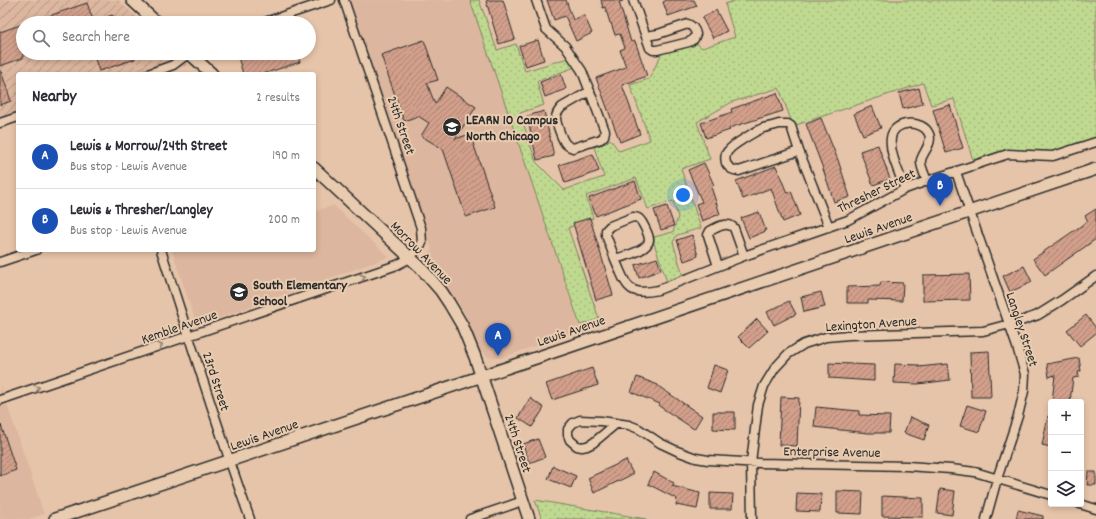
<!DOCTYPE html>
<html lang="en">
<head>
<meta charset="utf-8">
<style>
	:root { --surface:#fff; --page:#f2f2f3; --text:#2b2b33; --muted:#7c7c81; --line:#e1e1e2; --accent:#111827 }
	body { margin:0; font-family:Dekko,sans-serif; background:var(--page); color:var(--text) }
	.controls { position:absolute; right:12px; bottom:12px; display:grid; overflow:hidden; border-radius:4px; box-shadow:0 2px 6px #0003 }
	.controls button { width:36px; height:36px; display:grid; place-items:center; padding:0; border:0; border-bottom:1px solid var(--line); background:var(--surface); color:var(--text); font:20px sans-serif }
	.you { position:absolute; left:683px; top:195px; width:14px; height:14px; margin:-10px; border:3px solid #fff; border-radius:50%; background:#1a73e8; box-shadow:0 0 0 6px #1a73e833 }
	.badge { display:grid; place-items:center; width:26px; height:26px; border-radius:50%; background:var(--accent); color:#fff; font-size:13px; font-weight:700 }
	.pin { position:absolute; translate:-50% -33px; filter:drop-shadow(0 1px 2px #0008) }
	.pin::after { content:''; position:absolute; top:21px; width:14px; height:12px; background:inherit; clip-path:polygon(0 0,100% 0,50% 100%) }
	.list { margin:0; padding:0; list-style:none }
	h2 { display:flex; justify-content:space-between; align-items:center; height:52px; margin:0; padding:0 16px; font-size:17px }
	h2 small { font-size:13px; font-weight:400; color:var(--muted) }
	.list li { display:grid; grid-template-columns:26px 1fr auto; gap:12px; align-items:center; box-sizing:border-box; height:64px; padding:0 16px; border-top:1px solid var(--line) }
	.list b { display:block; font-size:15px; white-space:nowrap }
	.list p { margin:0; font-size:13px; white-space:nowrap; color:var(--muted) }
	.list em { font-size:13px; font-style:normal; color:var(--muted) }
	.icon { flex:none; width:22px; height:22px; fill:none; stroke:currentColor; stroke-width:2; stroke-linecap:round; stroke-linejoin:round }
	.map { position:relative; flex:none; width:1096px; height:519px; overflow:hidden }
	.search { position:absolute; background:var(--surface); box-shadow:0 2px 6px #0003; left:16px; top:16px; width:300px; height:44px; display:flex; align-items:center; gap:10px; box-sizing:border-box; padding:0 14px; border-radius:22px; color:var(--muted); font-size:15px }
	.panel { position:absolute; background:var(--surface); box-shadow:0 2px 6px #0003; left:16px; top:72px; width:300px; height:180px; border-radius:4px }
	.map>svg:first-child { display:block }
</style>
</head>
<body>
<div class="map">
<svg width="1096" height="519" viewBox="0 0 1096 519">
	<defs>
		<pattern id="industrial-furrows" width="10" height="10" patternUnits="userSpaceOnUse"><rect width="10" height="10" fill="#dcb69e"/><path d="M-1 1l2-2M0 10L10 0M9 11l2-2" fill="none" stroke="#b39481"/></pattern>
		<pattern id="park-dots" width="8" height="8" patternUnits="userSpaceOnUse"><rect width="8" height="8" fill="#c0d990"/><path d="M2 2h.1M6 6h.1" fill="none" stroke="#a5ba7c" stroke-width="1.8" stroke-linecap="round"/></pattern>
		<pattern id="building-hatch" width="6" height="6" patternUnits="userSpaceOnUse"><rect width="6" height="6" fill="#d29f8b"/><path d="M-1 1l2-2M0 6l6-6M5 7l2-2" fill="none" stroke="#ab8272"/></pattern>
	</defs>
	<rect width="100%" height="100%" fill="#e6c4a9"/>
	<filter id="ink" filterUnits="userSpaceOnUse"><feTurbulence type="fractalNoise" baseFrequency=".025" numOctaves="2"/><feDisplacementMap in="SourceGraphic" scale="8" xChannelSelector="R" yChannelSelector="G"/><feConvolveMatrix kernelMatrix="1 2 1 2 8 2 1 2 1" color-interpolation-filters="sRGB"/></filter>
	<g filter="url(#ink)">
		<path fill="#dcb69e" d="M350,0H470L581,330L500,358L489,357L481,351L478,346L466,316L455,298L427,263V255L432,250L349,5Z
			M333,205L389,257L197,326L172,250H314V212Z
			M0,384L44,514L29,519H0Z"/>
		<path fill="url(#industrial-furrows)" d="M0,0H118L143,23H23V53H175L188,65L162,74H18V122L0,128Z"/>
		<path fill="url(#park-dots)" stroke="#76825e" d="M470,0H479L497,50L516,44L525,71L568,58L575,67L537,81L544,105L520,113L536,162L564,190L604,177L594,147L606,143L610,139L619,151L650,140L630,85L649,79L662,53L696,43L702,48L735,37L725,4L737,0H1096V138L1058,151L1050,152L1004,150L973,160L954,99L931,105L923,83L796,125L791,120L779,88L732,102L697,122L710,159L681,169L701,228L677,235L673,242L683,276L667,282L654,243V237L673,232L678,217L673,201L648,209L636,178L586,196L593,218L568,228L599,319L580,325Z
			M535,500L646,519H542Z"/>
		<path fill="url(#building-hatch)" stroke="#2b2b2b" d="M490,0H503L515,39L499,44L486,1Z
			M547,0H566L573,20L584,15L592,33L576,41L565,16L554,20Z
			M601,0H622L623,1L619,2L631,42L635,41L647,76L622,85L640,134L620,142L596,78L626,67L620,50L625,48L620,34L615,35L611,23H610L605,7L603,8Z
			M667,0H694L697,6L668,16L663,2Z
			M87,3L94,23H31V22Z
			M716,10L727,31L713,38L702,18Z
			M112,15L121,23H109L107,17Z
			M23,24V58L0,66V32Z
			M424,40L438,80L427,83L435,104L446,87L476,107L455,139L470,134L495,207L466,217L443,149L421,136L429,123L418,116L404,121L381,55Z
			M538,40L544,60L526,66L519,46Z
			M93,53H133L135,59L99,71Z
			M248,53H297L300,62L263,74H243L238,57Z
			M0,71H1L11,101L0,105Z
			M561,74L566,89L545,97L540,82Z
			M919,88L923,104L903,109L899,93Z
			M777,93L783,111L729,128L730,130L706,138L701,123L732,112L731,109Z
			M950,105L963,148L946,153L933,110Z
			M872,106L881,128L863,135L854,114Z
			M544,111L554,156L537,160L527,116Z
			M821,118L838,160L850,197L834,202L822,166L806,124Z
			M878,145L890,179L873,185L860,151Z
			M593,154L599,171L565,183L559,165Z
			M704,163L714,185L711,187L720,214L702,221L696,204L702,202L688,170Z
			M776,166L787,193L791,191L800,215L783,222L771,188L743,199L736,181Z
			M635,181L641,199L596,216L589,198Z
			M667,206L674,226L661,230L654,210Z
			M1096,209V239L1045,275L1033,259L1088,221L1085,216Z
			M759,212L766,231L749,238L741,218Z
			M590,218L613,295L596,300L573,223Z
			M692,235L698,256L684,261L677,240Z
			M657,258L661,270L639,278L635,265Z
			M1024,266L1032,282L1010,292L1003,276Z
			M969,274L970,300L923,301V275Z
			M881,282L903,283L902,301L868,300V303H847V287L880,286Z
			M821,292L825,307L804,312L801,297Z
			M789,301L796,314L774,325L767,312Z
			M1086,315L1096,328V333L1080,346L1067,330Z
			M757,319L768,331L749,348L738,337Z
			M989,351L991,397H971L970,352Z
			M1079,358L1081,371L1078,372L1079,377L1073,378L1070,402H1052L1055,375L1049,377L1047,364Z
			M829,363L874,365V381L829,378Z
			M895,364L919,365L918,367L948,364L950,380L918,384L894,383Z
			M714,365L728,370L720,393L707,388Z
			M592,368L598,385L552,400L546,384Z
			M637,377L658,385V386L702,416L694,429L659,406L660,404L631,392Z
			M781,397L799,398L797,446L779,445Z
			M530,398L544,408L532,427L518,418Z
			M967,405L986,411L979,432L960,426Z
			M816,407L859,411V415L890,416L889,433H868L814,427Z
			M713,412H735V430L713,429Z
			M1048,416H1051V447L1042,445Z
			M910,417L929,425L924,440L904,433Z
			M1,425L16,470L0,476V426Z
			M538,439L545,457L529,463L523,444Z
			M626,460L633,474L594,493L588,478Z
			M553,466L576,476L571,488L548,479Z
			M654,472L674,483L672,486L700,493L697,509L676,505L677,499L648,484Z
			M1088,472H1096V485H1087Z
			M940,489L955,491L952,515L937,513Z
			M837,491L863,492L862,514L837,513Z
			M710,493L733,494L732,509H710Z
			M797,493L821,494L820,512L796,511Z
			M882,496L923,498V517L882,516Z
			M1018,510L1043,516V519H1016Z"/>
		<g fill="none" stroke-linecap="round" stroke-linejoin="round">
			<defs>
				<path id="street" d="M536,0L546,29L565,46L582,71L605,131L604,136L601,139L573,148C570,147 567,146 565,143C562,139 556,123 556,118C556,114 559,110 562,107L590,91
					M633,0L650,48L653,50H657L689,42L694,39L696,34C695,29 693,26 688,24L658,34L646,36
					M262,23L331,0
					M148,74L173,65L189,53
					M0,123L18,117
					M779,124H788L791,126L799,151L739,171C733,170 729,169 726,163C725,159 725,154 728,151C732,145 756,131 763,128C768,127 773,126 779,124Z
					M799,151L829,227
					M956,172L1017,347L1025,374L1024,391L1018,416L997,479L986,519
					M905,189C900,174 889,154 891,138C893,120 923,119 929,134C933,143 923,152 921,160C920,166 925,175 927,181
					M161,250C190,340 218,430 250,519
					M615,259L606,235V230L610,226L633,217C639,217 641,220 644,226C646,230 649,235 649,240C648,251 624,256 615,259C626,284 626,297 658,290L744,256L848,220L905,189L927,181L1008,154L1053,156L1096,142
					M0,262L36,250
					M718,266L708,235L710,231C717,227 727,221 734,228L744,256
					M0,400L397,265L410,258L422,243L421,228L344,0
					M617,423L593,443L587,446L582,447L577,446L570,440L568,435V429L573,423L580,420L601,421L629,425L639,429L660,443L677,451L696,458L708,460L760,463L907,466L951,469L975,472L1051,495
					M1080,504L1096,509
					M470,519L523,501
					M752,519L751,462L758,405L764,386L775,368L788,354L804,344L826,337L849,335L983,331L1021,321L1038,315L1062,300L1096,276"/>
				<path id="secondary" d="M132,0L157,23
					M189,53L212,74
					M314,168L420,267L441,291L449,303L462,325L475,357L529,519
					M55,519L417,398L1096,169"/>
			</defs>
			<use href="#street" stroke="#2b2b2b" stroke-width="11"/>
			<use href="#secondary" stroke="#2b2b2b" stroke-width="14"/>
			<use href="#street" stroke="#e9ccb0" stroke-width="8"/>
			<use href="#secondary" stroke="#e9ccb0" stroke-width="11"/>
		</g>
		<defs><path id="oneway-chevron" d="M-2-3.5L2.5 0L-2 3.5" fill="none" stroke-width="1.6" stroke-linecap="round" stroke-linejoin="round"/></defs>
		<g stroke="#8a7c6e">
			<use href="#oneway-chevron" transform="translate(363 277) rotate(-19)"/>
			<use href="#oneway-chevron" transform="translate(160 346) rotate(-19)"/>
			<use href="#oneway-chevron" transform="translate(37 388) rotate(-19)"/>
		</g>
	</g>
	<defs>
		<symbol id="school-disc" viewBox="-11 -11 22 22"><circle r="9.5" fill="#2b2b2b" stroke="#e9ccb0"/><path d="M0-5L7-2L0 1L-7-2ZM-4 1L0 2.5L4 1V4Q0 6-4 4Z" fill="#fff"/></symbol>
	</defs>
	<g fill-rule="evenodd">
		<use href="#school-disc" x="441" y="116" width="22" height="22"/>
		<use href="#school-disc" x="228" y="281" width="22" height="22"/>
	</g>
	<g text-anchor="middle" stroke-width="4" stroke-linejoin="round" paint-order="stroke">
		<g font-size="14" font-weight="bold" fill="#2b2b2b" stroke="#e9ccb0" text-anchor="start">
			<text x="466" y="124">LEARN 10 Campus<tspan x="466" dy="16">North Chicago</tspan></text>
			<text x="253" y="289">South Elementary<tspan x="253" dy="16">School</tspan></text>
		</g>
		<g font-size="14" fill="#2b2b2b" stroke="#e9ccb0">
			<text transform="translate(402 125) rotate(71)" y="5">24th Street</text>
			<text transform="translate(876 190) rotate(-26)" y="5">Thresher Street</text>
			<text transform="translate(878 227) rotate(-19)" y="5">Lewis Avenue</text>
			<text transform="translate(422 252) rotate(46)" y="5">Morrow Avenue</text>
			<text transform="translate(871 323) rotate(-4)" y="5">Lexington Avenue</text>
			<text transform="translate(179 326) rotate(-19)" y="5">Kemble Avenue</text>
			<text transform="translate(1023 329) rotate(72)" y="5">Langley Street</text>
			<text transform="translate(571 330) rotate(-19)" y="5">Lewis Avenue</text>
			<text transform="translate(217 381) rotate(72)" y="5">23rd Street</text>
			<text transform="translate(264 434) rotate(-19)" y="5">Lewis Avenue</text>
			<text transform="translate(519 443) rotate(72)" y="5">24th Street</text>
			<text transform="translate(832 451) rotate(1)" y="5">Enterprise Avenue</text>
		</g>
	</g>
</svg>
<div class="controls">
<button>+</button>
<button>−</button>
<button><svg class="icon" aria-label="layers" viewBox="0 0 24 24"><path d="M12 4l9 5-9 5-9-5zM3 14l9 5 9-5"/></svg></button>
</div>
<div class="you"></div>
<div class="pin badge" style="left:498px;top:356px;background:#1a4fb4">A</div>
<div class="pin badge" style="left:940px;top:206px;background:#1a4fb4">B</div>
<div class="search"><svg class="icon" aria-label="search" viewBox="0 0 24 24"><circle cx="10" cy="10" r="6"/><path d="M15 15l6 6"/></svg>Search here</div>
<section class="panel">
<h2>Nearby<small>2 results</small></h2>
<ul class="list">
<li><span class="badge" style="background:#1a4fb4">A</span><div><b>Lewis &amp; Morrow/24th Street</b><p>Bus stop · Lewis Avenue</p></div><em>190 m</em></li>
<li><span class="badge" style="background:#1a4fb4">B</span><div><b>Lewis &amp; Thresher/Langley</b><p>Bus stop · Lewis Avenue</p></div><em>200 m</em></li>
</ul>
</section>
</div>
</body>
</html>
